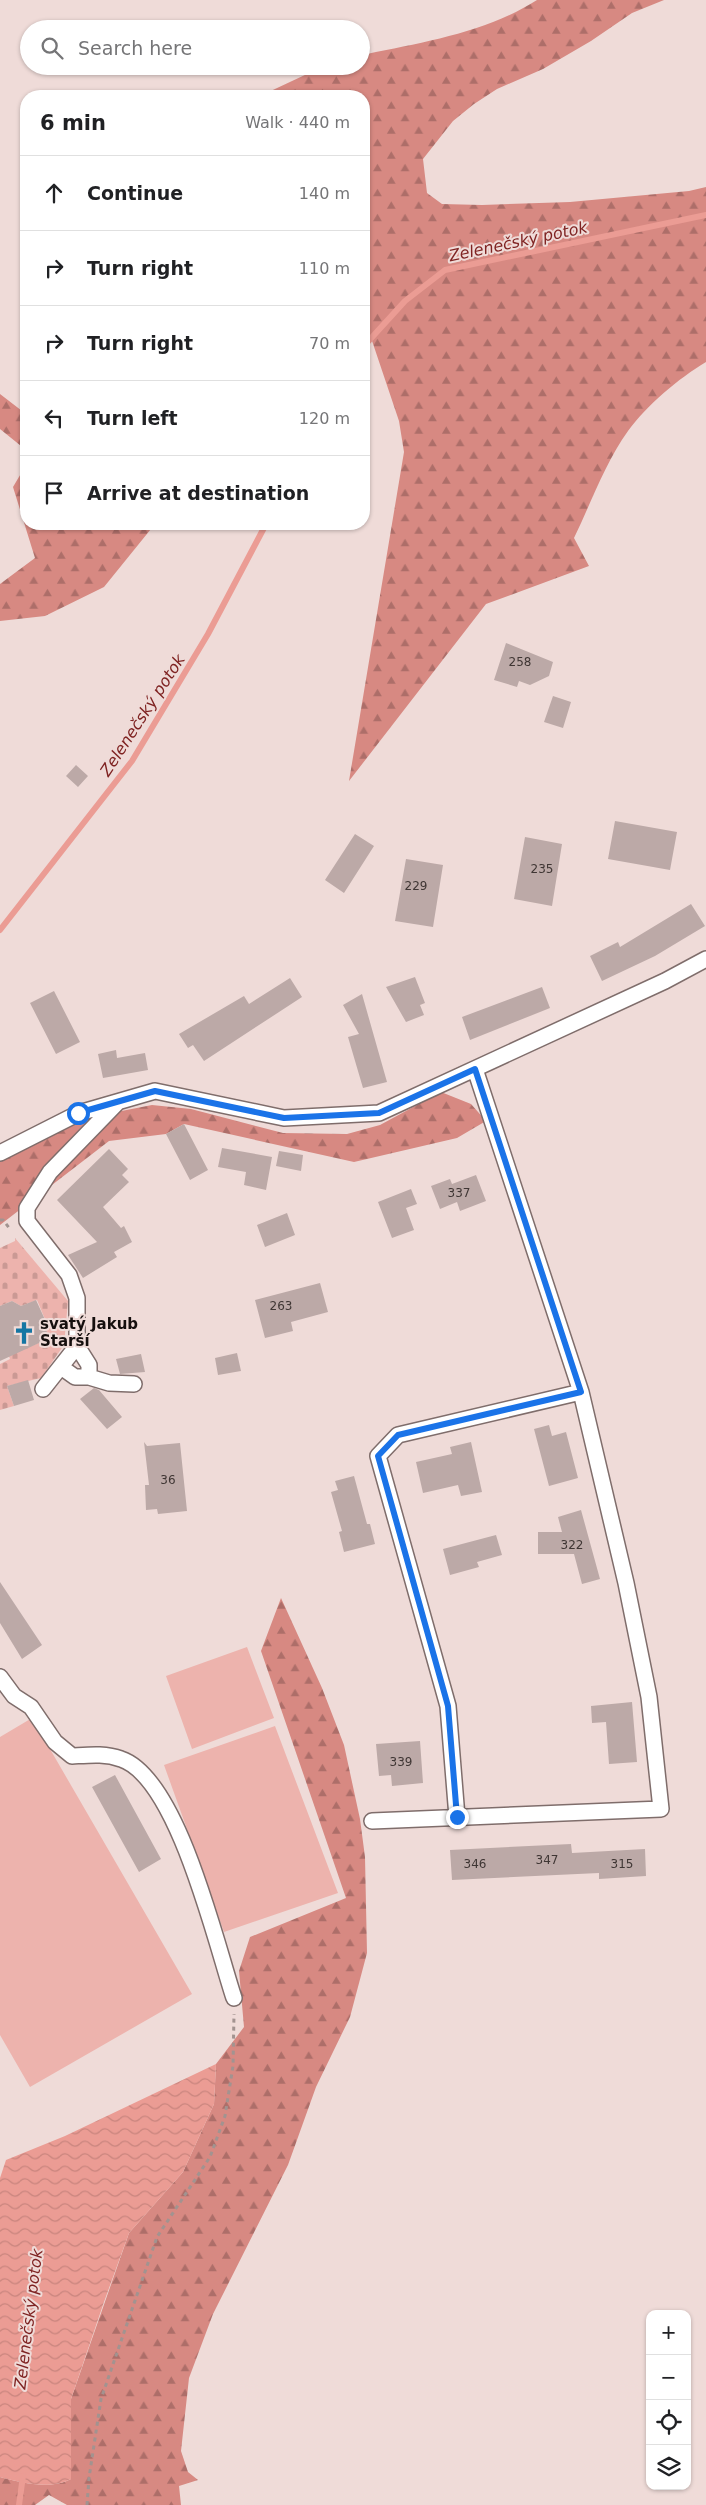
<!DOCTYPE html>
<html lang="en">
<head>
<meta charset="utf-8">
<style>
	:root { --surface:#fff; --page:#f6f6f6; --text:#202124; --muted:#757577; --line:#e0e0e0 }
	body { margin:0; font-family:"DejaVu Sans",sans-serif; background:var(--page); color:var(--text) }
	.controls { position:absolute; right:15px; bottom:15px; display:grid; overflow:hidden; border-radius:10px; box-shadow:0 1px 4px #0004 }
	.controls button { width:45px; height:45px; display:grid; place-items:center; padding:0; border:0; border-bottom:1px solid var(--line); background:var(--surface); color:var(--text); font:25px sans-serif }
	.stop { position:absolute; width:15px; height:15px; margin:-11px; border:4px solid #1a73e8; border-radius:50%; background:#fff }
	.stop.end { background:#1a73e8; border-color:#fff; box-shadow:0 1px 5px #0008 }
	.list { margin:0; padding:0; list-style:none }
	h2 { display:flex; justify-content:space-between; align-items:center; height:65px; margin:0; padding:0 20px; font-size:21px }
	h2 small { font-size:16px; font-weight:400; color:var(--muted) }
	.list li { display:grid; grid-template-columns:32px 1fr auto; gap:15px; align-items:center; box-sizing:border-box; height:75px; padding:0 20px; border-top:1px solid var(--line) }
	.list b { display:block; font-size:19px; white-space:nowrap }
	.list em { font-size:16px; font-style:normal; color:var(--muted) }
	.icon { flex:none; width:28px; height:28px; fill:none; stroke:currentColor; stroke-width:2; stroke-linecap:round; stroke-linejoin:round }
	.map { position:relative; flex:none; width:706px; height:2505px; overflow:hidden }
	.search { position:absolute; background:var(--surface); box-shadow:0 1px 4px #0004; left:20px; top:20px; width:350px; height:55px; display:flex; align-items:center; gap:12px; box-sizing:border-box; padding:0 18px; border-radius:28px; color:var(--muted); font-size:19px }
	.panel { position:absolute; background:var(--surface); box-shadow:0 1px 4px #0004; left:20px; top:90px; width:350px; height:440px; border-radius:20px }
	.map>svg:first-child { display:block }
</style>
</head>
<body>
<div class="map">
<svg width="706" height="2505" viewBox="0 0 706 2505">
	<defs>
		<pattern id="forest-firs" width="22" height="20" patternUnits="userSpaceOnUse" patternTransform="scale(1.25)"><rect width="22" height="20" fill="#d78982"/><path d="M5 1l3.5 6h-7zM16 11l3.5 6h-7z" fill="#ad6e69"/></pattern>
		<pattern id="cemetery-stones" width="16" height="16" patternUnits="userSpaceOnUse" patternTransform="scale(1.25)"><rect width="16" height="16" fill="#edb3ad"/><path d="M2 7V4a2 2 0 0 1 4 0v3zM10 15v-3a2 2 0 0 1 4 0v3z" fill="#ca9994"/></pattern>
		<pattern id="water-waves" width="16" height="10" patternUnits="userSpaceOnUse" patternTransform="scale(1.25)"><rect width="16" height="10" fill="#eb9c94"/><path d="M0 5q4-4 8 0t8 0" fill="none" stroke="#c9857e"/></pattern>
	</defs>
	<rect width="100%" height="100%" fill="#efdbd8"/>
	<path fill="url(#forest-firs)" d="M537,0H664L632,13L591,41L543,69L497,89L474,104L453,121L423,159L427,193L442,204L482,205L570,202L689,191L706,187V362C678,379 648,404 628,431C605,463 591,503 574,538L589,566L486,604L349,781L404,452L399,421L364,317V96H260L307,74L330,66H361V56L367,54C425,42 487,32 537,0Z
		M0,394L26,414V450L0,429Z
		M26,465V524H155L104,587L45,616L0,621V584L35,558L13,487Z
		M441,1092L471,1104L486,1121L457,1138L354,1162L184,1124L166,1134L109,1141L0,1225V1162L86,1118L152,1105L191,1109L283,1133L347,1134L380,1125Z
		M281,1598L322,1688L344,1745L360,1819L365,1857L367,1953L350,2017L316,2087L288,2165L213,2314L189,2378L181,2451L188,2472L198,2480L179,2486L181,2505H67L49,2495L35,2505H0V2477C22,2483 50,2490 71,2479V2399L129,2233L183,2172L214,2104L216,2064L244,2027L239,1971L250,1937L346,1898L261,1651Z"/>
	<path fill="url(#cemetery-stones)" d="M15,1238L68,1301L64,1345L41,1378L7,1386L14,1406L0,1410V1364L10,1359L7,1351L34,1345L49,1338L45,1328L47,1324L37,1300L21,1306L12,1301L0,1306V1248L15,1241Z"/>
	<path fill="#edb3ad" d="M247,1647L274,1718L192,1749L166,1676Z
		M32,1718L192,1994L30,2087L0,2035V1737Z
		M275,1726L338,1893L224,1932L164,1765Z"/>
	<path fill="url(#water-waves)" d="M216,2064L214,2104L183,2172L129,2233L104,2302L71,2399V2479C50,2490 22,2483 0,2477V2178L6,2160L65,2136Z"/>
	<g fill="none" stroke-linecap="round" stroke-linejoin="round">
		<path stroke="#eb9c94" stroke-width="6" d="M364,346L405,301L445,270L706,215
			M0,930L132,761L208,634L266,524
			M19,2505L23,2476"/>
	</g>
	<path fill="#bca9a7" d="M506,643L553,662L549,676L530,685L519,681L517,687L494,680Z
		M553,696L571,702L563,728L544,722Z
		M76,765L88,776L78,787L66,776Z
		M615,821L677,832L670,870L608,859Z
		M355,834L374,846L344,893L325,880Z
		M525,837L562,844L552,906L514,899Z
		M406,859L443,865L433,927L395,921Z
		M691,904L705,926L655,956L602,981L590,956L618,942L620,947Z
		M415,977L425,1003L420,1005L424,1015L406,1022L386,987Z
		M290,978L302,997L204,1061L193,1045L188,1048L179,1034L244,996L249,1004Z
		M542,987L550,1008L470,1040L462,1017Z
		M54,991L80,1042L56,1054L30,1003Z
		M362,994L387,1082L363,1088L348,1037L359,1034L343,1005Z
		M116,1050L117,1058L145,1053L148,1070L103,1078L98,1054Z
		M184,1124L208,1170L190,1180L166,1134Z
		M222,1148L272,1157L266,1190L244,1185L246,1172L218,1167Z
		M109,1149L128,1169L122,1175L129,1182L103,1207L121,1228L124,1226L132,1242L114,1252L117,1257L83,1278L68,1255L97,1242L57,1200Z
		M279,1151L303,1155L301,1171L276,1166Z
		M476,1175L486,1201L460,1211L457,1202L440,1209L431,1186L450,1179L452,1184Z
		M411,1189L417,1204L406,1208L414,1230L392,1238L378,1202Z
		M287,1213L295,1235L265,1247L257,1225Z
		M320,1283L328,1312L291,1322L293,1331L265,1338L255,1300Z
		M36,1300L47,1324L45,1328L50,1338L0,1361V1306L12,1301L21,1306Z
		M237,1353L241,1371L218,1375L215,1358Z
		M141,1354L145,1372L120,1374L116,1359Z
		M28,1380L34,1400L14,1406L7,1386Z
		M94,1388L99,1390L122,1417L107,1429L80,1399Z
		M549,1425L552,1436L566,1432L578,1478L549,1486L534,1429Z
		M144,1442L147,1446L180,1443L187,1511L158,1514L157,1509L146,1510L145,1485H149Z
		M471,1442L482,1492L461,1496L458,1485L423,1493L416,1462L452,1454L450,1447Z
		M354,1476L367,1524H370L375,1544L344,1552L339,1532L342,1531L331,1492L338,1490L335,1481Z
		M581,1510L600,1579L582,1584L574,1554H538V1532H562L558,1517Z
		M496,1535L502,1555L477,1562L479,1567L450,1575L443,1549Z
		M0,1582L42,1645L22,1659L0,1623Z
		M632,1702L637,1762L609,1764L606,1722L592,1723L591,1706Z
		M420,1741L423,1783L392,1786L391,1775L379,1776L376,1744Z
		M115,1775L161,1859L139,1872L92,1787Z
		M571,1844L572,1853L645,1849L646,1876L599,1879V1873L452,1880L450,1850Z"/>
	<g fill="none" stroke-linecap="round" stroke-linejoin="round">
		<defs>
			<path id="street" d="M0,1153L79,1113L155,1091L284,1118L379,1113L665,981L706,959
				M61,1367L75,1377H89V1365L77,1346
				M89,1377L109,1383L134,1384
				M43,1389L77,1346V1298L69,1275L27,1221V1208L50,1172L117,1103
				M0,1677L14,1696L31,1707L55,1742L72,1756C89,1755 105,1753 121,1759C178,1778 216,1944 234,1998
				M457,1817L448,1706L378,1456L398,1435L581,1392
				M372,1821L661,1809L649,1697L626,1583L581,1392L475,1069"/>
		</defs>
		<use href="#street" stroke="#7f6d6b" stroke-width="18"/>
		<path stroke="#a29390" stroke-width="3" stroke-dasharray="4 4" stroke-linecap="butt" d="M0,1220H3L10,1229
			M87,2505L89,2478L101,2399L157,2237L210,2157L225,2116L233,2066L234,2014"/>
		<use href="#street" stroke="#fff" stroke-width="15"/>
	</g>
	<g fill="none" stroke-linecap="round" stroke-linejoin="round">
		<path stroke="#1a73e8" stroke-width="6" d="M78,1113L155,1091L284,1118L379,1113L475,1069L581,1392L398,1435L378,1456L448,1706L457,1817"/>
	</g>
	<defs>
		<symbol id="church-bare" viewBox="-9 -9 18 18"><path d="M-1.2-6h2.4v3.5h3.3v2.4h-3.3V6h-2.4V-.1h-3.3v-2.4h3.3Z" fill="#1576a3" stroke="#efdbd8" stroke-width="2.5" paint-order="stroke"/></symbol>
	</defs>
	<g fill-rule="evenodd">
		<use href="#church-bare" x="8" y="1317" width="32" height="32"/>
	</g>
	<g text-anchor="middle" stroke-width="4" stroke-linejoin="round" paint-order="stroke">
		<g font-size="12" fill="#3f3634">
			<text x="520" y="666">258</text>
			<text x="542" y="873">235</text>
			<text x="416" y="890">229</text>
			<text x="459" y="1197">337</text>
			<text x="281" y="1310">263</text>
			<text x="168" y="1484">36</text>
			<text x="572" y="1549">322</text>
			<text x="401" y="1766">339</text>
			<text x="547" y="1864">347</text>
			<text x="475" y="1868">346</text>
			<text x="622" y="1868">315</text>
		</g>
		<g font-size="15" font-weight="bold" fill="#150f0e" stroke="#efdbd8" text-anchor="start">
			<text x="40" y="1329">svatý Jakub<tspan x="40" dy="17">Starší</tspan></text>
		</g>
		<g font-size="16" font-style="italic" fill="#7f2322" stroke="#efdbd8">
			<text transform="translate(518 241) rotate(-12)" y="6">Zelenečský potok</text>
			<text transform="translate(142 715) rotate(-57)" y="6">Zelenečský potok</text>
			<text transform="translate(28 2319) rotate(-83)" y="6">Zelenečský potok</text>
		</g>
	</g>
</svg>
<div class="controls">
<button>+</button>
<button>−</button>
<button><svg class="icon" aria-label="locate" viewBox="0 0 24 24"><circle cx="12" cy="12" r="6"/><path d="M12 2v4M12 18v4M2 12h4M18 12h4"/></svg></button>
<button><svg class="icon" aria-label="layers" viewBox="0 0 24 24"><path d="M12 4l9 5-9 5-9-5zM3 14l9 5 9-5"/></svg></button>
</div>
<div class="stop" style="left:78px;top:1113px"></div>
<div class="stop end" style="left:457px;top:1817px"></div>
<div class="search"><svg class="icon" aria-label="search" viewBox="0 0 24 24"><circle cx="10" cy="10" r="6"/><path d="M15 15l6 6"/></svg>Search here</div>
<section class="panel">
<h2>6 min<small>Walk · 440 m</small></h2>
<ul class="list">
<li><svg class="icon" aria-label="ahead" viewBox="0 0 24 24"><path d="M12 20V5M6 11l6-6 6 6"/></svg><div><b>Continue</b></div><em>140 m</em></li>
<li><svg class="icon" aria-label="right" viewBox="0 0 24 24"><path d="M7 20v-9h11M14 6l5 5-5 5"/></svg><div><b>Turn right</b></div><em>110 m</em></li>
<li><svg class="icon" aria-label="right" viewBox="0 0 24 24"><path d="M7 20v-9h11M14 6l5 5-5 5"/></svg><div><b>Turn right</b></div><em>70 m</em></li>
<li><svg class="icon" aria-label="left" viewBox="0 0 24 24"><path d="M17 20v-9H6M10 6l-5 5 5 5"/></svg><div><b>Turn left</b></div><em>120 m</em></li>
<li><svg class="icon" aria-label="arrive" viewBox="0 0 24 24"><path d="M6 21V4h12l-3 4 3 4H6"/></svg><div><b>Arrive at destination</b></div></li>
</ul>
</section>
</div>
</body>
</html>
